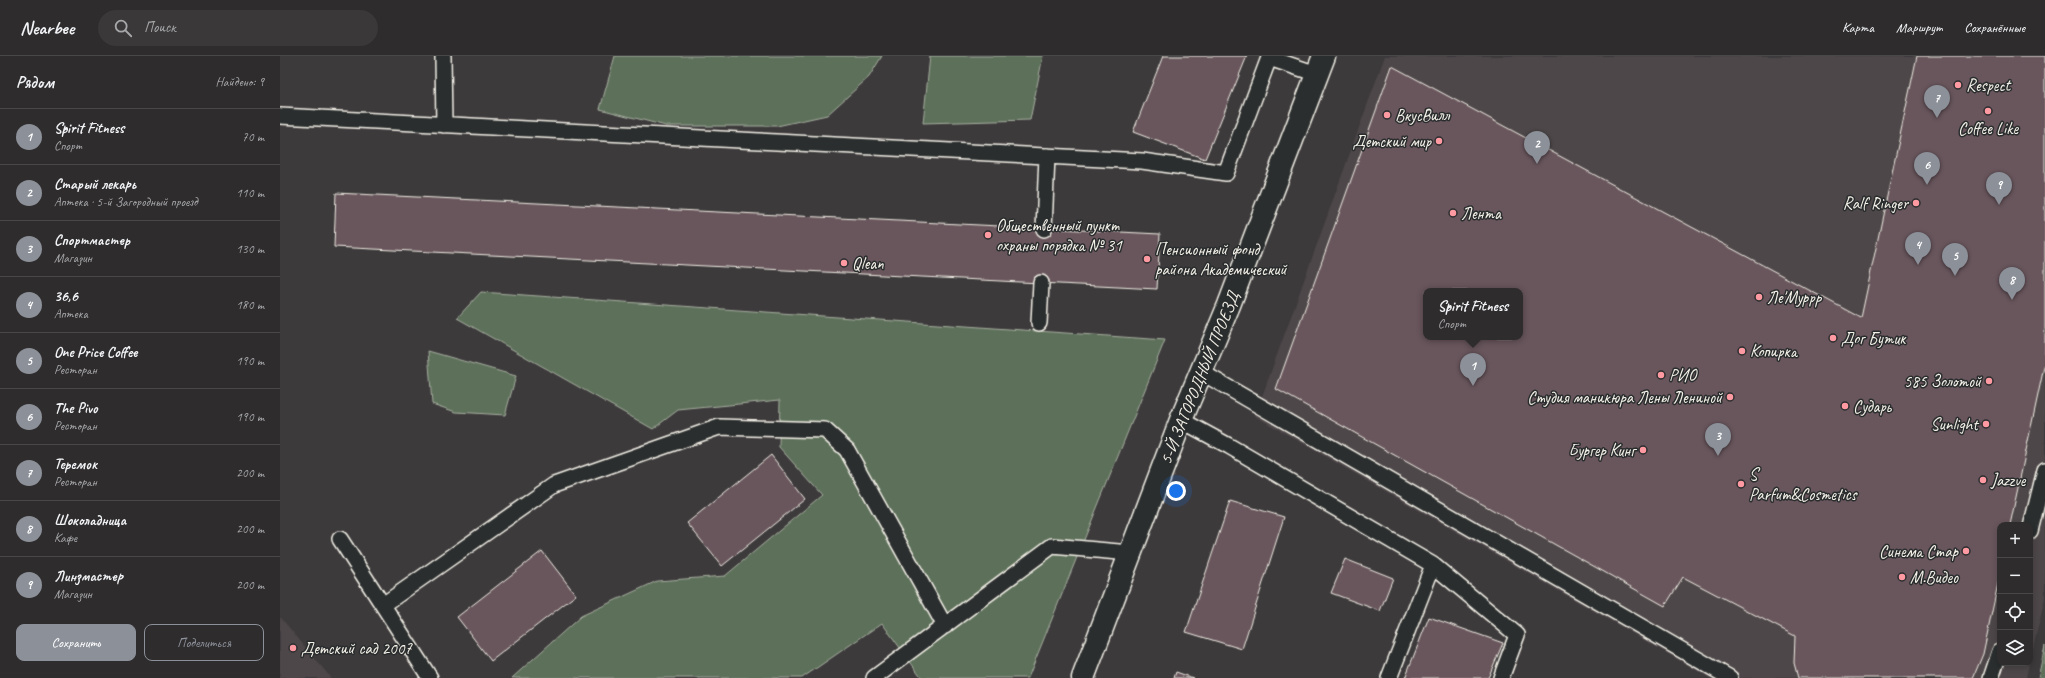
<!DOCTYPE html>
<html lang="ru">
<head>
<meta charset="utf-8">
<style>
	:root { --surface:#2e2c2d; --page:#3a3839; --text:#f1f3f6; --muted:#a7a7aa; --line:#494849; --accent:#8c9099 }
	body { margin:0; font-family:Caveat,sans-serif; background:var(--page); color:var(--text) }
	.controls { position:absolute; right:12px; bottom:12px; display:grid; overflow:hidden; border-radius:8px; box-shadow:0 2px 6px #0003 }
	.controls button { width:36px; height:36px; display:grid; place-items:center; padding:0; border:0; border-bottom:1px solid var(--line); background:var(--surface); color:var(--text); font:20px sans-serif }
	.you { position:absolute; left:896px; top:435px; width:14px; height:14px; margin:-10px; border:3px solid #fff; border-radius:50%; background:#1a73e8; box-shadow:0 0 0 6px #1a73e833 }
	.badge { display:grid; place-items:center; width:26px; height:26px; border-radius:50%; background:var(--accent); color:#fff; font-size:13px; font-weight:700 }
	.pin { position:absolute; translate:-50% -33px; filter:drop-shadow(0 1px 2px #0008) }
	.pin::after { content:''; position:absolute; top:21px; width:14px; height:12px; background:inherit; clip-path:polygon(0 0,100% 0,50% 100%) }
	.popup { position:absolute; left:1143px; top:232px; width:100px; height:52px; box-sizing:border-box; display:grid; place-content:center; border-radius:8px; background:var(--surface); filter:drop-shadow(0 1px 3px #0005); font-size:13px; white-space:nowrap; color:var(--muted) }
	.popup b { font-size:15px; color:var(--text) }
	.popup::after { content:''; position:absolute; left:50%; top:100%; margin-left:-8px; border:8px solid transparent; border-top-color:var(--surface) }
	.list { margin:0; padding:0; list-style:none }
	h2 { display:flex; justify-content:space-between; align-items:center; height:52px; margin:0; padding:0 16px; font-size:17px }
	h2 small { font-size:13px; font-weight:400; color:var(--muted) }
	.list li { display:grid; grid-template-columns:26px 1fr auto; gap:12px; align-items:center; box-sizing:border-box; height:56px; padding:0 16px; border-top:1px solid var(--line) }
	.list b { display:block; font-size:15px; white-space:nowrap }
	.list p { margin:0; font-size:13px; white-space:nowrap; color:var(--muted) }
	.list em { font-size:13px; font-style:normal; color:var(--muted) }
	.actions { display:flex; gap:8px; padding:12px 16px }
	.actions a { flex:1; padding:9px 0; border:1px solid var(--accent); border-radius:8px; text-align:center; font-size:14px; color:var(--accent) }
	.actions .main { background:var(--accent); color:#fff }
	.icon { flex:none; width:22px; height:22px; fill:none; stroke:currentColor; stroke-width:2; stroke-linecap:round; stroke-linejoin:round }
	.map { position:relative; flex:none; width:1765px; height:622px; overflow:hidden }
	header { display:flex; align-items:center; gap:24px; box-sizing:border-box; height:56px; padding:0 20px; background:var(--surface); border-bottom:1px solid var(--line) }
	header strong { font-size:19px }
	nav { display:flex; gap:22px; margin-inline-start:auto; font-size:14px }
	.search { width:280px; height:36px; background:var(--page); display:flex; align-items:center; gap:10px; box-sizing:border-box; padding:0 14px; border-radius:22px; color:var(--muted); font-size:15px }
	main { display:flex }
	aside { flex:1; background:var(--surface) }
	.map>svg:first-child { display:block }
</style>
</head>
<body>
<header>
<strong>Nearbee</strong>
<div class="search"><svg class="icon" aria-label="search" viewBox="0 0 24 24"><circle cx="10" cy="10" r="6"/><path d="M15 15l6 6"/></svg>Поиск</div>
<nav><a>Карта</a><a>Маршрут</a><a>Сохранённые</a></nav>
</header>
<main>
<aside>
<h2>Рядом<small>Найдено: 9</small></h2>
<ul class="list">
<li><span class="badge">1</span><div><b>Spirit Fitness</b><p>Спорт</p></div><em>70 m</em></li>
<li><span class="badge">2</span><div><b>Старый лекарь</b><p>Аптека · 5-й Загородный проезд</p></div><em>110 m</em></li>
<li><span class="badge">3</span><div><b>Спортмастер</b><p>Магазин</p></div><em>130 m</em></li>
<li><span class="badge">4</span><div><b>36,6</b><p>Аптека</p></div><em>180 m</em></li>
<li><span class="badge">5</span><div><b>One Price Coffee</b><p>Ресторан</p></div><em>190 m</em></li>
<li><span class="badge">6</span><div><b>The Pivo</b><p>Ресторан</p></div><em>190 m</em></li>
<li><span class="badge">7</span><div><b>Теремок</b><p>Ресторан</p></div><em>200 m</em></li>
<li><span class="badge">8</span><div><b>Шоколадница</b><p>Кафе</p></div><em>200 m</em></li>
<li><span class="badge">9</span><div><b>Линзмастер</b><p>Магазин</p></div><em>200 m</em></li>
</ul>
<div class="actions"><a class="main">Сохранить</a><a>Поделиться</a></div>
</aside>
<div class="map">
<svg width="1765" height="622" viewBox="0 0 1765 622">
	<rect width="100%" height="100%" fill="#3d3a3c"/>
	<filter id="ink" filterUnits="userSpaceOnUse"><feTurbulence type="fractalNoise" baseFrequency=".025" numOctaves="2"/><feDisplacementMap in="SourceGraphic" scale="8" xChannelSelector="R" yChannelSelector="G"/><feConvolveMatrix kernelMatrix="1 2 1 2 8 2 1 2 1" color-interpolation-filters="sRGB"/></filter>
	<g filter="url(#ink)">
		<path fill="#4d4649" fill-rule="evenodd" d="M1105,0H1765V542L1750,605V469H1720V607H1749L1746,622H1430L975,360ZM1146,235H1240V281H1146Z
			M0,562H1L51,622H0Z"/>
		<path fill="#5d705a" stroke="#a8b0a1" d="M335,0H602L589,21L547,59L497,70H386L320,53Z
			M650,0H763L750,64L643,67Z
			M201,236L885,284L748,622H642L602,567L522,622H232L301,560L377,525L445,520L542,439L499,391L500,344L398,354L373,373L177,262Z
			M148,295L236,320L225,359L176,356L152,348Z
			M1765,590V622H1758Z"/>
		<path fill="#69575d" stroke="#f4f1e8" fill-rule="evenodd" d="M883,0H967L925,103L853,76Z
			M1637,0H1765V306L1730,469H1720V518L1703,598L1693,622H1518L1514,607L1515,580L1403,521L1385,550L996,333L1112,10L1581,262ZM1146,235H1240V281H1146Z
			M56,137L880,178L877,233L54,191Z
			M491,399L525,443L442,510L407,467Z
			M950,445L1004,461L962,593L906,576Z
			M262,495L296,539L211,605L177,561Z
			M1065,503L1113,522L1100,555L1051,537Z
			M1149,561L1223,587L1208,622H1125Z
			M896,616L913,622H894Z"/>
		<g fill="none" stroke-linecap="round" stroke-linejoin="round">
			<defs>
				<path id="service" d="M163,0L164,69
					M0,60L862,105L946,117L989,2L1037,18
					M764,173L767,100
					M759,267L761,227
					M921,316L1450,622
					M901,364L949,390L1153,509L1109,622
					M1750,475L1765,414
					M60,483L150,622
					M1153,509L1237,579L1221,622
					M103,549L274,429L439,371L545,374L567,394L665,570
					M594,622L772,490L850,497
					M1711,622L1720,595"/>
				<path id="minor" d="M803,622L901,364L949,249L1044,0"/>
			</defs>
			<use href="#service" stroke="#f4f1e8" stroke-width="18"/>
			<use href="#minor" stroke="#f4f1e8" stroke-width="25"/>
			<use href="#service" stroke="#2a2d2e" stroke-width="15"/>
			<use href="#minor" stroke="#2a2d2e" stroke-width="22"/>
		</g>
	</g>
	<g fill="#ff9aa2" stroke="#2a2d2e" stroke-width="1.5">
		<circle cx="1678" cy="29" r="4"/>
		<circle cx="1708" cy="55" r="4"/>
		<circle cx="1107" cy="59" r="4"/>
		<circle cx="1159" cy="85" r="4"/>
		<circle cx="1636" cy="147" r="4"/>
		<circle cx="1173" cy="157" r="4"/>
		<circle cx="708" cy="179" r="4"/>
		<circle cx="867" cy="203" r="4"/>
		<circle cx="564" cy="207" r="4"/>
		<circle cx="1479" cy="241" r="4"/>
		<circle cx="1553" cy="282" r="4"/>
		<circle cx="1462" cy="295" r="4"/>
		<circle cx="1381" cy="319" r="4"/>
		<circle cx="1709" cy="325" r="4"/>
		<circle cx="1450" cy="341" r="4"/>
		<circle cx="1565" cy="350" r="4"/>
		<circle cx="1706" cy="368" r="4"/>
		<circle cx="1363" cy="394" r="4"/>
		<circle cx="1703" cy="424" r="4"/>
		<circle cx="1461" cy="428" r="4"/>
		<circle cx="1686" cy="495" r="4"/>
		<circle cx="1622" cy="521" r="4"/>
		<circle cx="13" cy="592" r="4"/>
	</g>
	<g text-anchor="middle" stroke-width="3" stroke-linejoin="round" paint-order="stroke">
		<g font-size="17" fill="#f4f1e8" stroke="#2a2d2e" text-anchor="start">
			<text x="1686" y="35">Respect</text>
			<text x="1115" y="65">ВкусВилл</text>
			<text x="1708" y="78" text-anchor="middle">Coffee Like</text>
			<text x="1151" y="91" text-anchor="end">Детский мир</text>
			<text x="1628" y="153" text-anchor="end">Ralf Ringer</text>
			<text x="1181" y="163">Лента</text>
			<text x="716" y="175">Общественный пункт<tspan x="716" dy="20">охраны порядка № 31</tspan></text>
			<text x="875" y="199">Пенсионный фонд<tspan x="875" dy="20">района Академический</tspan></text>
			<text x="572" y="213">Qlean</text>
			<text x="1487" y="247">Ле'Муррр</text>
			<text x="1561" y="288">Дог Бутик</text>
			<text x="1470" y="301">Копирка</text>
			<text x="1389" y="325">РИО</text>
			<text x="1701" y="331" text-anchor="end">585 Золотой</text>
			<text x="1442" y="347" text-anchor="end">Студия маникюра Лены Лениной</text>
			<text x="1573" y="356">Сударь</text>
			<text x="1698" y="374" text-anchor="end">Sunlight</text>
			<text x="1355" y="400" text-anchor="end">Бургер Кинг</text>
			<text x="1469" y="424">S<tspan x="1469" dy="20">Parfum&amp;Cosmetics</tspan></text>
			<text x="1711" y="430">Jazzve</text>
			<text x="1678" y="501" text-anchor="end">Синема Стар</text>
			<text x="1630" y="527">М.Видео</text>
			<text x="21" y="598">Детский сад 2007</text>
		</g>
		<g font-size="17" fill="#f4f1e8" stroke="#2a2d2e">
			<text transform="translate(919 322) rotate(-68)" y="6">5-Й ЗАГОРОДНЫЙ ПРОЕЗД</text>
		</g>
	</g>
</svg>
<div class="controls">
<button>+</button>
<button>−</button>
<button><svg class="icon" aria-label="locate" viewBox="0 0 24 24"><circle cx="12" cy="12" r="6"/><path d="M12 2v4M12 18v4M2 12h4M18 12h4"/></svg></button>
<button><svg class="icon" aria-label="layers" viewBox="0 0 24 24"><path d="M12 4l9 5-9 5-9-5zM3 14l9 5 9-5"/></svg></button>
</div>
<div class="you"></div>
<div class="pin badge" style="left:1193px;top:330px">1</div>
<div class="popup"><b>Spirit Fitness</b>Спорт</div>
<div class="pin badge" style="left:1257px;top:108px">2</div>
<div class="pin badge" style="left:1438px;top:400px">3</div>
<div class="pin badge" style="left:1638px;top:209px">4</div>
<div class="pin badge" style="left:1675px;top:220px">5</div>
<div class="pin badge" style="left:1647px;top:129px">6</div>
<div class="pin badge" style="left:1657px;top:62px">7</div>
<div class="pin badge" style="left:1732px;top:244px">8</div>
<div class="pin badge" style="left:1719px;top:149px">9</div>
</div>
</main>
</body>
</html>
